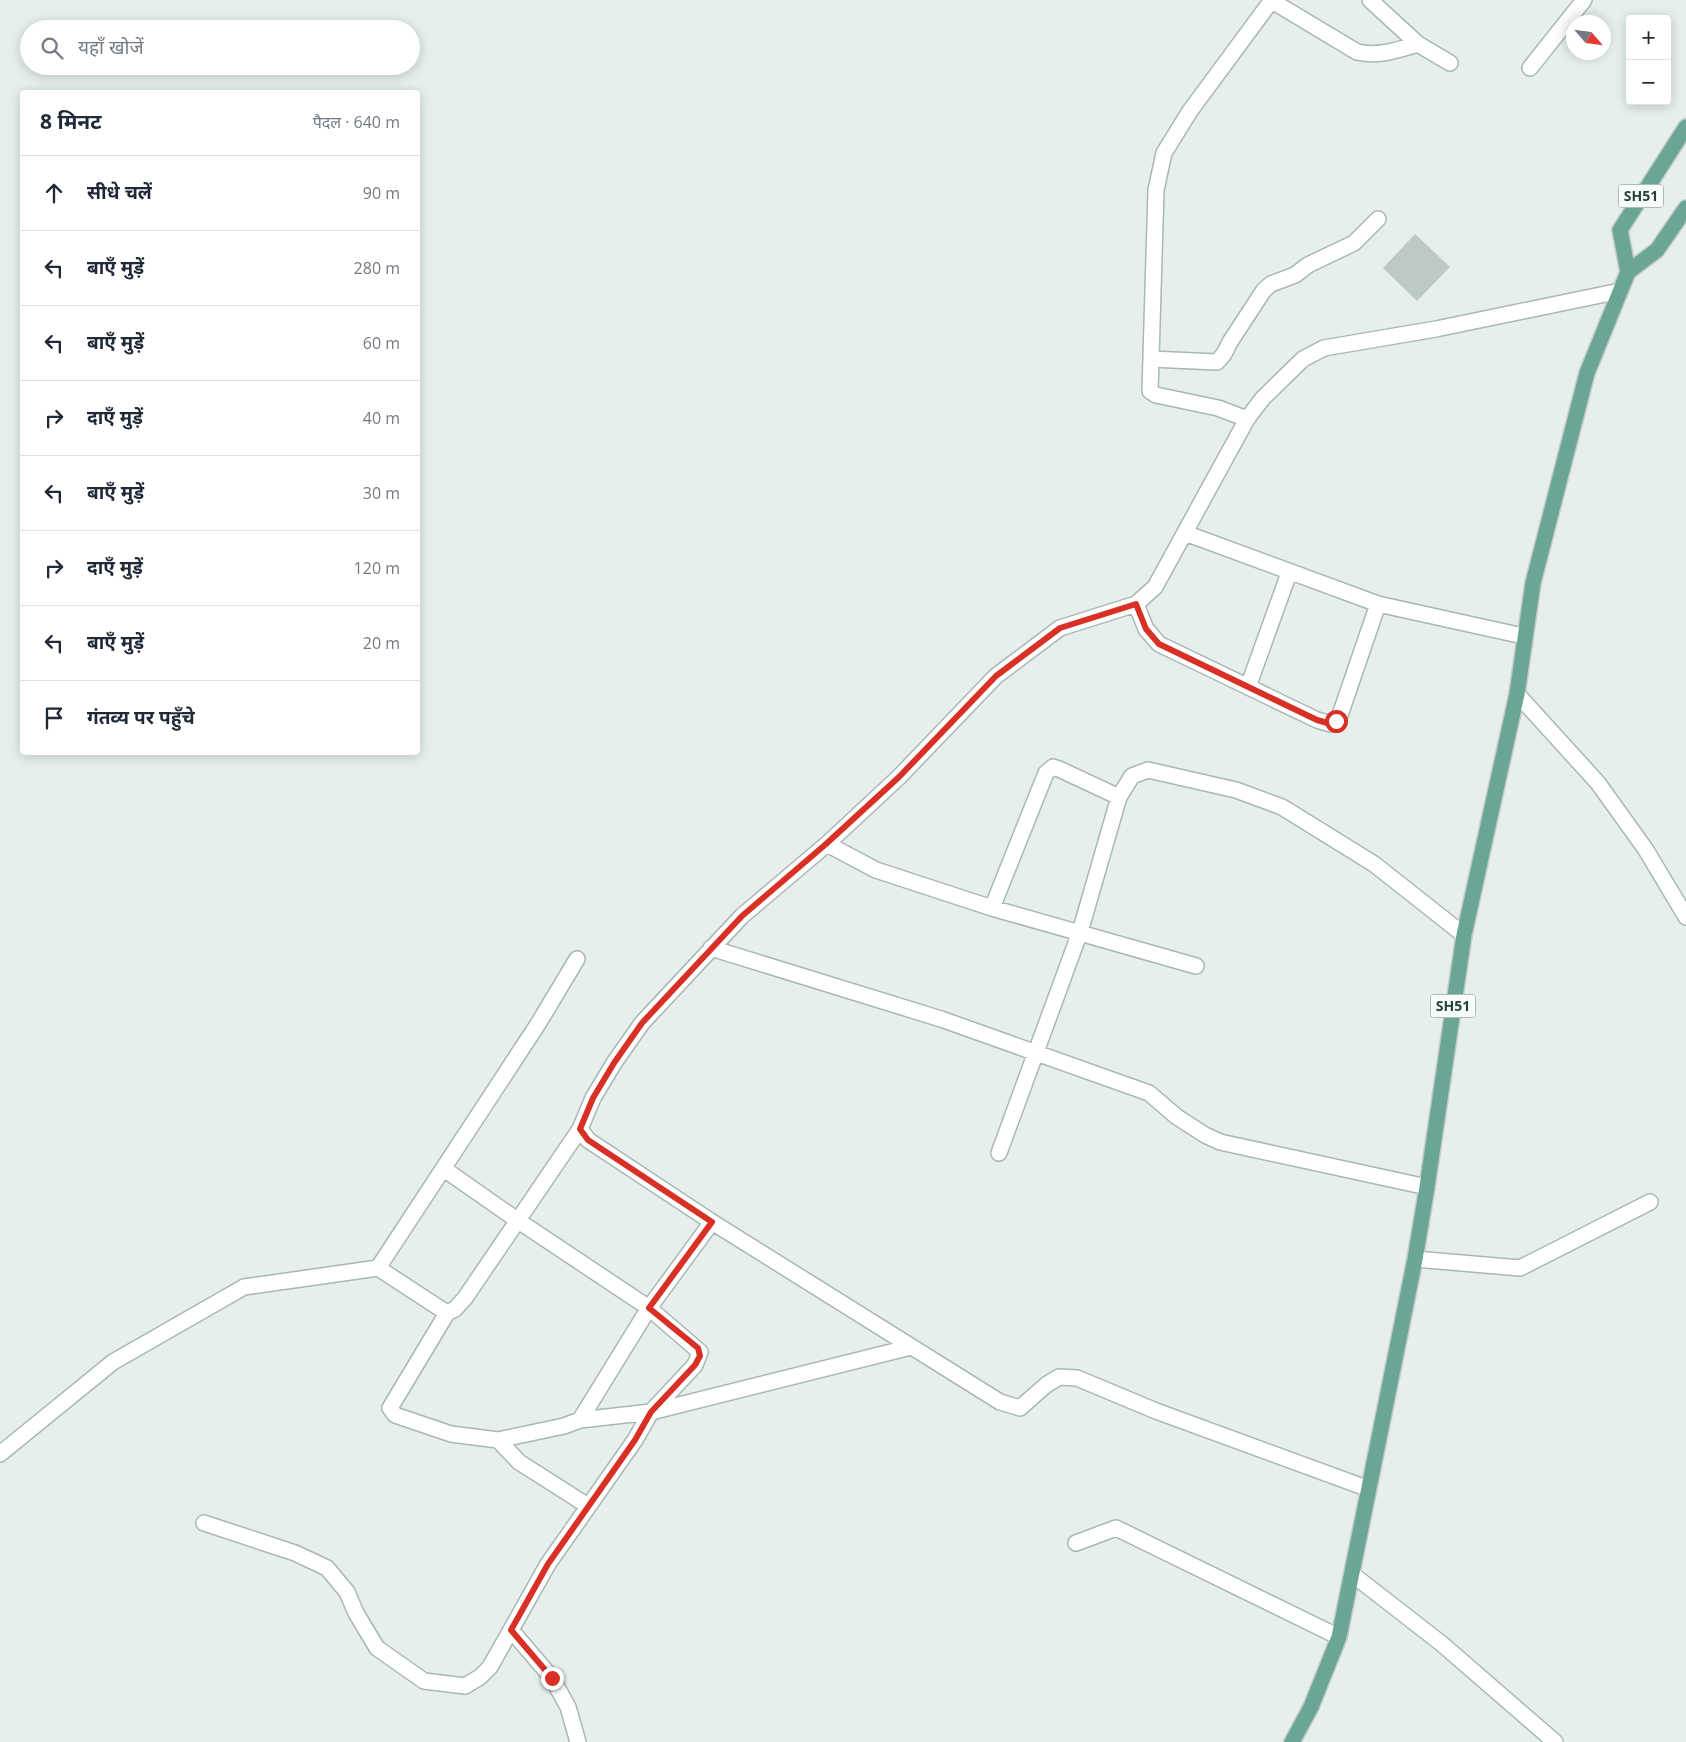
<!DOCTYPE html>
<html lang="hi">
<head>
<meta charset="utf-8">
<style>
	:root { --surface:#fff; --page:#f2f2f3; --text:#1f2937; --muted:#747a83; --line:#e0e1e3 }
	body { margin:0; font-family:"Open Sans","Noto Sans Devanagari",sans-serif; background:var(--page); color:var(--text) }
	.controls { position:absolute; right:15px; top:15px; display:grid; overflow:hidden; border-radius:5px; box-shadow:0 2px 12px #0003 }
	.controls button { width:45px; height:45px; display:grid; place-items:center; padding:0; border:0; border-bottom:1px solid var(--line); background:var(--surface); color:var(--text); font:25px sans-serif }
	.compass { position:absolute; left:1566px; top:15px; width:45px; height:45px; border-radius:50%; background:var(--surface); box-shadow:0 2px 12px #0003; rotate:118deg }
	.stop { position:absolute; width:15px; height:15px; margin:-11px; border:4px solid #d93025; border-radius:50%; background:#fff }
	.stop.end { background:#d93025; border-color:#fff; box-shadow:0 1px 5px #0008 }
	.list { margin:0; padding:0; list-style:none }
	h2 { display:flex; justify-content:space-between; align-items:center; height:65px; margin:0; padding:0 20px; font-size:21px }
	h2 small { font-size:16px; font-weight:400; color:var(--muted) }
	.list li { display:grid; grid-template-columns:32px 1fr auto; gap:15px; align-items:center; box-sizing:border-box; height:75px; padding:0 20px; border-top:1px solid var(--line) }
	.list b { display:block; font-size:19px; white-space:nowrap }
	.list em { font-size:16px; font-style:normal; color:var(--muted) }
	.icon { flex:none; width:28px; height:28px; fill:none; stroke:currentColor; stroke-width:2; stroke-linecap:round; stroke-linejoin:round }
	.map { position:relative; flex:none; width:1686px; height:1742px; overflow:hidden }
	.search { position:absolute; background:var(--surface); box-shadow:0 2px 12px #0003; left:20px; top:20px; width:400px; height:55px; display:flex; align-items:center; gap:12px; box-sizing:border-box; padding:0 18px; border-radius:28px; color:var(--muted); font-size:19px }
	.panel { position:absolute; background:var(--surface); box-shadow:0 2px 12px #0003; left:20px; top:90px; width:400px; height:665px; border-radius:5px }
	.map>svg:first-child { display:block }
</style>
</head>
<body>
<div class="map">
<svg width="1686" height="1742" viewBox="0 0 1686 1742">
	<rect width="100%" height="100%" fill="#e6efeb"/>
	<path fill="#bbcac4" d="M1415,234L1450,267L1417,301L1383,268Z"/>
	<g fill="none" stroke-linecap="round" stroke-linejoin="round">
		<defs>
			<path id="minor" d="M1370,0L1418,44L1450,63
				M1272,1L1357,52C1379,57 1397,50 1418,44
				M1530,68L1584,0
				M1151,359L1217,362L1224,354L1230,342L1264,290L1271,284L1295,275L1308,265L1354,243L1378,219
				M1247,419L1218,408L1156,395L1150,391L1156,190L1164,153L1190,111L1272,0
				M1185,533L1378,604L1523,636
				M1136,604L1146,629L1159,644L1317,720L1331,724L1340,715L1378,604
				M1248,687L1289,573
				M1517,694L1598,783L1646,850L1686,917
				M827,844L876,870L992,908L1196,966
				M992,908L1046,773L1053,767L1059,769L1119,797
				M711,948L941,1019L1149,1093L1177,1117L1205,1135L1220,1142L1427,1187
				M580,1129L465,1298L455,1309L447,1313L390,1408L395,1415L451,1434L498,1440L564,1426L580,1420L649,1308L712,1222
				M999,1153L1080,932L1119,797L1132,776L1148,770L1236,790L1282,807L1374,864L1464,935
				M1415,1259L1520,1268L1650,1202
				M378,1268L538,1024L577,959
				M580,1420L651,1412L911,1347
				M498,1440L519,1462L588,1506
				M0,1454L113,1362L244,1287L378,1268L447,1313
				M1369,1489L1156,1411L1077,1378L1059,1377L1046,1385L1020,1408L1000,1402L712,1222L588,1140L580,1129L593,1098L614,1063L642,1023L742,916L827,844L899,777L996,676L1060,628L1136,604L1155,587L1247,419L1263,398L1303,359L1324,348L1436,329L1620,291
				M204,1523L295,1553L327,1568L347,1592L356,1613L377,1648L424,1681L465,1686L480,1677L490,1667L548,1564L635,1440L651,1412L695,1365L700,1352L649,1308L517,1220L444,1169
				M1076,1543L1116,1528L1339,1637
				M1352,1574L1442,1644L1555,1742
				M511,1630L552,1678L568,1707L578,1742"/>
			<path id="major" d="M1628,272L1620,230L1686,127
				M1292,1742L1311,1707L1339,1637L1415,1259L1427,1187L1464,935L1517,694L1533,583L1587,373L1628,272L1657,250L1686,208"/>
		</defs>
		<use href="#minor" stroke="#a8b8b2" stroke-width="18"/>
		<use href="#major" stroke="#c2cac8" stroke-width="18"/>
		<use href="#minor" stroke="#fff" stroke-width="15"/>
		<use href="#major" stroke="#6aa596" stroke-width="15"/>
	</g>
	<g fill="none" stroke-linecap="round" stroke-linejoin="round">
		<path stroke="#d93025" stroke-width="6" d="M552,1678L511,1630L548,1564L635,1440L651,1412L695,1365L700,1356L698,1348L649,1308L712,1222L588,1140L580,1129L593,1098L614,1063L642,1023L742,916L826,844L899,777L996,676L1060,628L1136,604L1146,629L1159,644L1317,720L1331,724L1336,721"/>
	</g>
	<g text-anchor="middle" stroke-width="4" stroke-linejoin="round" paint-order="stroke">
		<g fill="#f7fbf9" stroke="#637a73" stroke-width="1">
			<rect x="1618.5" y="184.5" width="45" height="23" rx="4"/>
			<rect x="1430.5" y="994.5" width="45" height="23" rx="4"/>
		</g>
		<g font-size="14" font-weight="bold" fill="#24423a">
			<text x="1641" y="201">SH51</text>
			<text x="1453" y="1011">SH51</text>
		</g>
	</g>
</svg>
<div class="controls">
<button>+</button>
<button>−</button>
</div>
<svg class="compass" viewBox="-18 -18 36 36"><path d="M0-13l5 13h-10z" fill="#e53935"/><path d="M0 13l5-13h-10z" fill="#747a83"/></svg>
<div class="stop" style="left:1336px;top:721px"></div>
<div class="stop end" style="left:552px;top:1678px"></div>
<div class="search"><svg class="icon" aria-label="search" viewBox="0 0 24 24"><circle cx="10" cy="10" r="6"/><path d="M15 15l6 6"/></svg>यहाँ खोजें</div>
<section class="panel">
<h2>8 मिनट<small>पैदल · 640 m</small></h2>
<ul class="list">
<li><svg class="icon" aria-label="ahead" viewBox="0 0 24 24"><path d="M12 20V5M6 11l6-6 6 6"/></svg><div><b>सीधे चलें</b></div><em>90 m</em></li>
<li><svg class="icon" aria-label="left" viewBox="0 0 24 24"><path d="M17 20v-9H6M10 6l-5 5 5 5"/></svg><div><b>बाएँ मुड़ें</b></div><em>280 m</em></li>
<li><svg class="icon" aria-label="left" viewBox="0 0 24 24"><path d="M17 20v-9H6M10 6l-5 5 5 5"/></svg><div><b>बाएँ मुड़ें</b></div><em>60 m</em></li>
<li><svg class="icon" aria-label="right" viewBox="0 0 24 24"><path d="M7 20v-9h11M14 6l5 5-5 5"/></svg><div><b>दाएँ मुड़ें</b></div><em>40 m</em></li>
<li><svg class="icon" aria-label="left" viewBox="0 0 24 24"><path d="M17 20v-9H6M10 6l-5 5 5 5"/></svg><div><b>बाएँ मुड़ें</b></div><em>30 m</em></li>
<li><svg class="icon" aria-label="right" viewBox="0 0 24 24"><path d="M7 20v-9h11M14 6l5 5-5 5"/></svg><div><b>दाएँ मुड़ें</b></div><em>120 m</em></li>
<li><svg class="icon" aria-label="left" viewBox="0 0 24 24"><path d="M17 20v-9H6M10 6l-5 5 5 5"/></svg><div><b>बाएँ मुड़ें</b></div><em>20 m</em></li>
<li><svg class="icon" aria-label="arrive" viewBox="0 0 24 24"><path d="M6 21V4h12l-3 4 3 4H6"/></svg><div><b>गंतव्य पर पहुँचे</b></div></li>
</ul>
</section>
</div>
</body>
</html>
